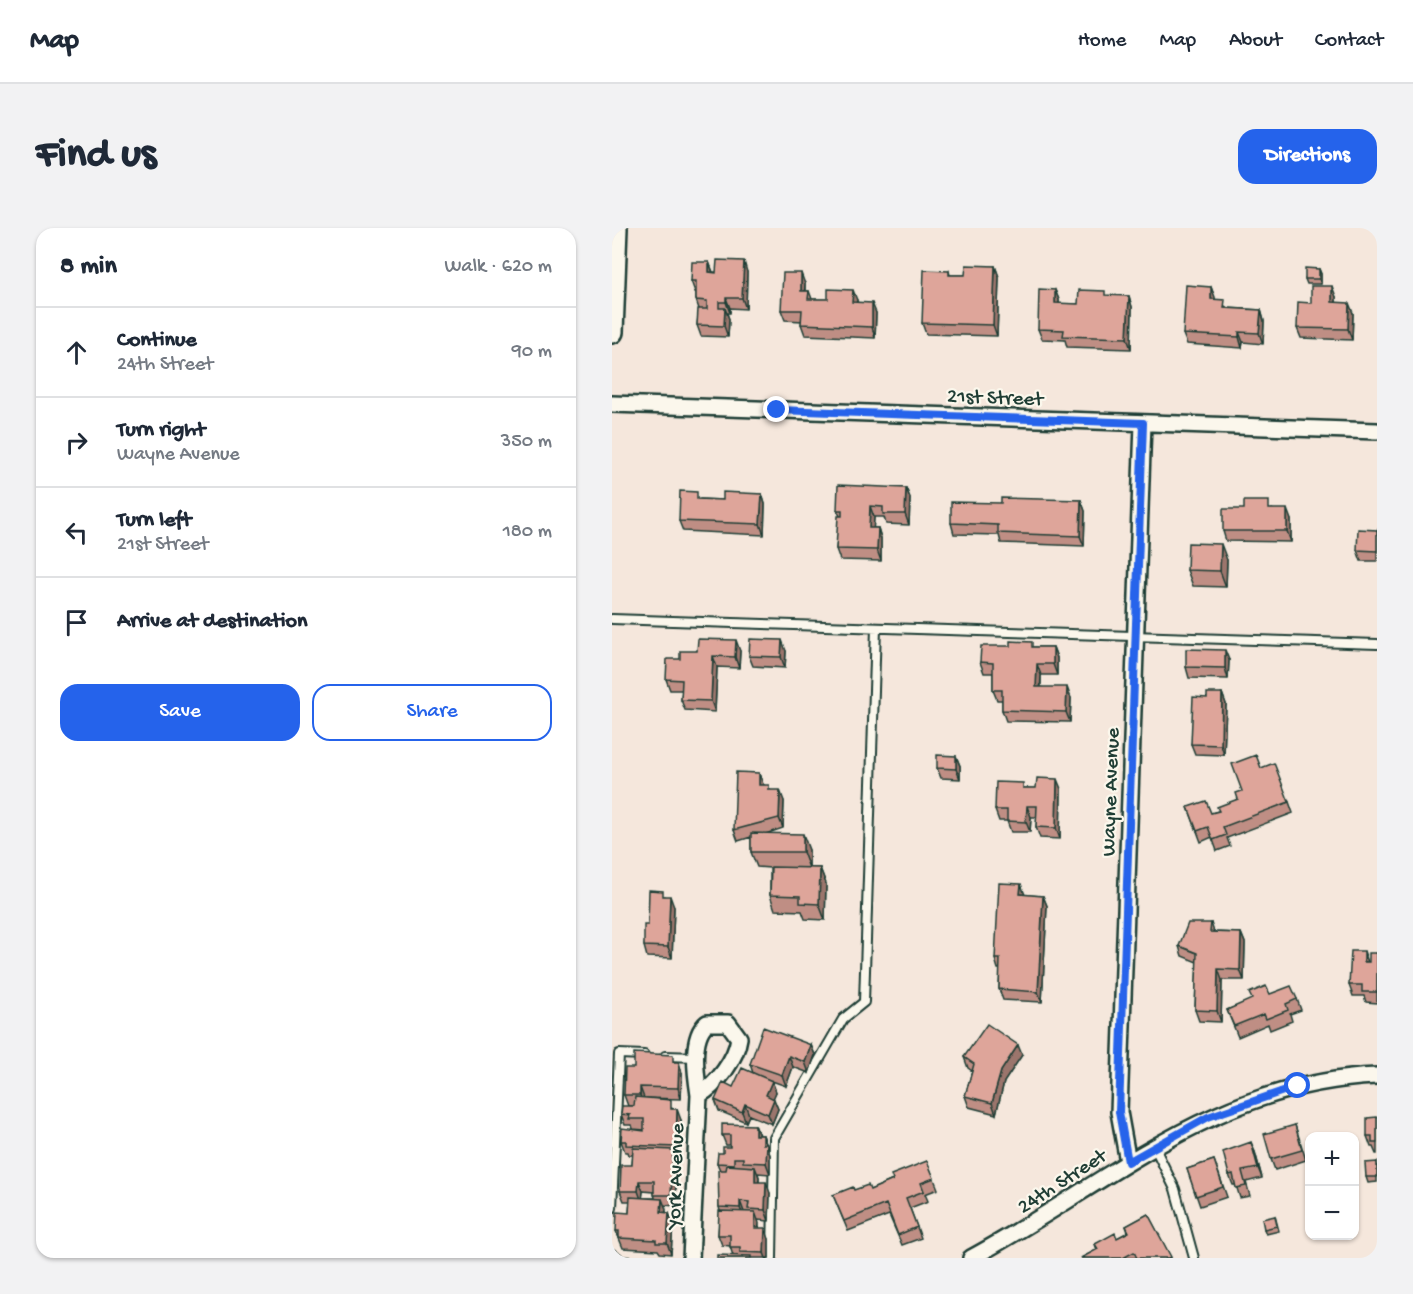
<!DOCTYPE html>
<html lang="en">
<head>
<meta charset="utf-8">
<style>
	:root { --surface:#fff; --page:#f2f2f3; --text:#1f2937; --muted:#747a83; --line:#e0e1e3; --accent:#2563eb }
	body { margin:0; font-family:"Gochi Hand",sans-serif; background:var(--page); color:var(--text) }
	.controls { position:absolute; right:18px; bottom:18px; display:grid; overflow:hidden; border-radius:12px; box-shadow:0 2px 4px #0004 }
	.controls button { width:54px; height:54px; display:grid; place-items:center; padding:0; border:0; border-bottom:2px solid var(--line); background:var(--surface); color:var(--text); font:30px sans-serif }
	.stop { position:absolute; width:18px; height:18px; margin:-14px; border:4px solid #2563eb; border-radius:50%; background:#fff }
	.stop.end { background:#2563eb; border-color:#fff; box-shadow:0 2px 6px #0008 }
	.list { margin:0; padding:0; list-style:none }
	h2 { display:flex; justify-content:space-between; align-items:center; height:78px; margin:0; padding:0 24px; font-size:26px }
	h2 small { font-size:20px; font-weight:400; color:var(--muted) }
	.list li { display:grid; grid-template-columns:39px 1fr auto; gap:18px; align-items:center; box-sizing:border-box; height:90px; padding:0 24px; border-top:2px solid var(--line) }
	.list b { display:block; font-size:22px; white-space:nowrap }
	.list p { margin:0; font-size:20px; white-space:nowrap; color:var(--muted) }
	.list em { font-size:20px; font-style:normal; color:var(--muted) }
	.actions { display:flex; gap:12px; padding:18px 24px }
	.actions a { flex:1; padding:14px 0; border:2px solid var(--accent); border-radius:18px; text-align:center; font-size:21px; color:var(--accent) }
	.actions .main { background:var(--accent); color:#fff }
	.icon { flex:none; width:33px; height:33px; fill:none; stroke:currentColor; stroke-width:2; stroke-linecap:round; stroke-linejoin:round }
	.map { position:relative; flex:none; width:765px; height:1030px; overflow:hidden; border-radius:18px }
	header { display:flex; align-items:center; gap:36px; box-sizing:border-box; height:84px; padding:0 30px; background:var(--surface); border-bottom:2px solid var(--line) }
	header strong { font-size:28px }
	nav { display:flex; gap:33px; margin-inline-start:auto; font-size:21px }
	.intro { display:flex; align-items:center; justify-content:space-between; box-sizing:border-box; height:144px; padding:0 36px }
	h1 { margin:0; font-size:42px }
	.button { padding:15px 27px; border-radius:18px; background:var(--accent); color:#fff; font-size:21px; font-weight:700 }
	main { display:flex; gap:36px; padding:0 36px }
	aside { flex:1; background:var(--surface); border-radius:18px; box-shadow:0 2px 4px #0004 }
	.map>svg:first-child { display:block }
</style>
</head>
<body>
<header>
<strong>Map</strong>
<nav><a>Home</a><a>Map</a><a>About</a><a>Contact</a></nav>
</header>
<div class="intro"><h1>Find us</h1><a class="button">Directions</a></div>
<main>
<aside>
<h2>8 min<small>Walk · 620 m</small></h2>
<ul class="list">
<li><svg class="icon" aria-label="ahead" viewBox="0 0 24 24"><path d="M12 20V5M6 11l6-6 6 6"/></svg><div><b>Continue</b><p>24th Street</p></div><em>90 m</em></li>
<li><svg class="icon" aria-label="right" viewBox="0 0 24 24"><path d="M7 20v-9h11M14 6l5 5-5 5"/></svg><div><b>Turn right</b><p>Wayne Avenue</p></div><em>350 m</em></li>
<li><svg class="icon" aria-label="left" viewBox="0 0 24 24"><path d="M17 20v-9H6M10 6l-5 5 5 5"/></svg><div><b>Turn left</b><p>21st Street</p></div><em>180 m</em></li>
<li><svg class="icon" aria-label="arrive" viewBox="0 0 24 24"><path d="M6 21V4h12l-3 4 3 4H6"/></svg><div><b>Arrive at destination</b></div></li>
</ul>
<div class="actions"><a class="main">Save</a><a>Share</a></div>
</aside>
<div class="map">
<svg width="765" height="1030" viewBox="0 0 765 1030">
	<rect width="100%" height="100%" fill="#f5e7dc"/>
	<filter id="ink" filterUnits="userSpaceOnUse"><feTurbulence type="fractalNoise" baseFrequency=".0167" numOctaves="2"/><feDisplacementMap in="SourceGraphic" scale="12" xChannelSelector="R" yChannelSelector="G"/><feConvolveMatrix kernelMatrix="1 2 1 2 8 2 1 2 1" color-interpolation-filters="sRGB"/></filter>
	<g filter="url(#ink)">
		<g fill="none" stroke-linecap="round" stroke-linejoin="round">
			<defs>
				<path id="lane" d="M0,391L765,416
					M53,828L85,829
					M542,918L563,961L582,1030
					M0,980L7,826L32,827
					M0,1026L6,1030
					M160,1030L162,910L231,791L252,774L264,400"/>
				<path id="street" d="M0,176L765,203
					M516,934L507,884L531,195
					M79,1030L87,867C84,847 78,809 95,795H116L127,810C124,831 105,857 87,867
					M359,1030C496,956 601,855 765,848"/>
				<path id="secondary" d="M0,104L4,0"/>
			</defs>
			<use href="#lane" stroke="#1f3d34" stroke-width="12"/>
			<use href="#street" stroke="#1f3d34" stroke-width="20"/>
			<use href="#secondary" stroke="#1f3d34" stroke-width="26"/>
			<use href="#lane" stroke="#fbf7ec" stroke-width="8"/>
			<use href="#street" stroke="#fbf7ec" stroke-width="15"/>
			<use href="#secondary" stroke="#fbf7ec" stroke-width="21"/>
		</g>
		<path fill="#bf8e84" stroke="#1f3d34" stroke-width="1.5" fill-rule="evenodd" d="M97,34L101,44H135L134,81L118,80V85H115L117,91L116,109L89,108L85,97L87,81L84,72V64H83L79,53Z
			M383,38L387,49L385,108L314,106L310,95L337,43L338,47H353Z
			M707,41L709,46V56H695L693,51Z
			M193,56V63H197L200,71L245,72V74L264,85L263,110L193,107L189,96L190,93L173,92L169,82Z
			M599,59L603,71L616,80L649,82L652,93L651,116L631,114L630,120L575,116L571,106Z
			M443,62L447,72V76H466L517,68L520,79L519,121L455,119L453,112L430,111L426,101Z
			M724,69V75L741,85L740,112L689,110L685,100L699,75Z
			M294,260L298,270L297,297L274,296L272,289H262L261,300H266L269,310V333L228,332L224,321L228,288L225,282Z
			M150,266L153,276L152,307L71,303L67,293L88,271L111,272Z
			M469,272L473,283L472,318L389,315L387,307L342,306L339,295L389,275Z
			M660,281L679,292V314L614,313L611,303Z
			M765,302V333H749L745,322Z
			M615,332L614,359L581,358L575,342Z
			M422,419H441L445,430V447H429V459L459,470L458,494L394,493L390,482V472H385L381,462V445H372L368,434Z
			M85,423H128L127,440L105,439L103,484L73,482L69,472L70,462H58L54,451L68,431Z
			M174,423L173,440L141,438L137,428Z
			M617,432L616,451L577,450L574,439Z
			M610,465L614,476L612,527L583,526L579,516L595,470Z
			M344,528L348,538V551L329,550L325,540Z
			M649,540L677,574L681,585L615,610L618,618L605,623L600,609L589,614L576,579L599,585L606,583L626,571L630,563Z
			M151,556L172,573L171,600L153,606L197,622V640H208L214,656L213,692L193,691L190,683L163,682L158,667V640L145,639L139,624V609L126,613L122,602Z
			M412,560L449,561L448,611L428,610L424,599L425,589H419L418,604H399L395,593H387L383,582Z
			M413,667L431,668L435,678L430,774L391,772L387,761L388,741H386L383,731Z
			M53,668L62,679L60,730L35,729L32,718L36,697Z
			M599,695L602,704L629,705L633,715L632,752H610L609,794L587,793L583,782L585,734L570,728L567,718Z
			M765,725V775L754,774L752,768H741L737,757Z
			M658,766L685,771L689,782L678,786L680,793L658,802L656,796L626,809L615,782Z
			M199,817L203,827L197,845L181,839L174,858L160,853L164,864L161,870L166,881L160,896L137,887L134,894L107,883L103,872L141,845L138,836Z
			M410,827L392,854L384,886L357,879L353,868L360,843L356,840L352,829Z
			M64,834L70,845L69,871L34,870L62,881L69,892L67,929H63L65,932L63,978L52,977L54,984L61,995L59,1026L48,1025L46,1022L11,1020L4,1003L17,985L18,973H12L8,963L20,937L21,927H17L16,924H13L9,913L32,903V902L21,901L20,897H13L9,886L23,878H16L12,867L22,840ZM31,963L42,964L43,970H30Z
			M765,889V926H764L761,919H759L755,908Z
			M143,897L147,907H151L158,927V946L146,945L147,949V954L158,965L157,993L146,992L147,1000L157,1011V1030H105L121,1028L118,1018L110,1017L106,1007L108,983L107,979L108,942L105,935L118,919V917H114L110,907Z
			M683,897L694,932L663,942L659,931Z
			M643,924L650,950L634,954L638,968L628,970L624,957H621L617,947Z
			M602,932L615,969L588,978L575,941Z
			M315,933L326,961L313,966L316,973L298,980L309,1010L290,1017L277,987L236,1003L221,967L242,962H258L281,952Z
			M765,934V954L756,955L754,949Z
			M536,986L559,1030H469L485,1022L483,1016L505,1010L516,1004L514,998Z
			M663,988L667,1003L654,1006L652,1001Z"/>
		<path fill="#9b746c" stroke="#1f3d34" stroke-width="1.5" d="M132,33L135,44L134,81L130,70Z
			M97,34L101,45L97,44Z
			M383,38L387,49L385,108L381,97Z
			M707,41L709,46V56L707,51Z
			M189,45L193,56L192,73L189,63Z
			M720,58L724,69V85L720,74Z
			M599,59L603,69L602,82L599,71Z
			M241,62L245,72L244,84L240,74Z
			M443,62L447,72V86L443,75Z
			M517,68L520,79L519,121L515,110Z
			M114,70L118,80V85L114,74Z
			M260,75L264,85L263,110L260,99Z
			M737,75L741,85L740,112L736,101Z
			M113,80L117,91L116,109L112,98Z
			M649,82L652,93L651,116L647,105Z
			M627,104L631,114L630,120L627,109Z
			M294,260L298,270L297,297L293,286Z
			M150,266L153,276L152,307L148,296Z
			M469,272L473,283L472,318L468,308Z
			M258,278L262,289L261,310L257,300Z
			M675,281L679,292V314L675,303Z
			M266,300L269,310V333L265,322Z
			M609,316L615,332L614,359L608,343Z
			M124,412L128,423L127,440L123,429Z
			M170,412L174,423L173,440L169,429Z
			M441,419L445,430V447L441,436Z
			M613,422L617,432L616,451L613,440Z
			M101,428L105,439L103,484L99,473Z
			M425,436L429,447L428,469L424,459Z
			M455,459L459,470L458,494L454,484Z
			M610,465L614,476L612,527L609,517Z
			M344,528L348,538V551L344,541Z
			M147,545L151,556L150,567L147,557Z
			M445,551L449,561L448,611L444,600Z
			M168,562L172,573L171,600L167,590Z
			M415,578L419,589L418,604L414,594Z
			M191,606L197,622V640L191,624Z
			M208,640L214,656L213,692L207,676Z
			M409,656L413,667L408,666Z
			M58,668L62,679L60,730L56,719Z
			M431,668L435,678L430,774L426,764Z
			M629,705L633,715L632,752L628,742Z
			M752,723L756,734H752Z
			M606,741L610,752L609,794L605,783Z
			M199,817L203,827L197,845L193,834Z
			M406,817L410,827L392,854L384,886L380,875L389,843Z
			M177,828L181,839L174,858L170,847Z
			M67,834L70,845L69,871L66,860Z
			M160,853L164,864L158,878L154,867Z
			M28,859L32,870L31,878L28,867Z
			M162,871L166,881L160,896L156,886Z
			M133,876L137,887L134,894L130,884Z
			M65,881L69,892L67,929L64,919Z
			M143,897L147,908L143,907Z
			M151,907L158,927V946L154,935L151,916Z
			M639,914L643,924L650,950L646,940Z
			M61,922L65,932L63,978L59,967Z
			M143,939L147,949L146,964L143,954Z
			M27,953L31,963L30,974L26,963Z
			M154,954L158,965L157,993L153,982Z
			M50,971L54,981L53,995L49,984Z
			M128,973L132,984V990L128,980Z
			M143,984L147,995L146,1010L143,1000Z
			M57,985L61,995L59,1026L55,1015Z
			M153,1000L157,1011V1030H154L152,1025Z"/>
		<path fill="#dea59a" stroke="#1f3d34" stroke-width="1.5" d="M105,32L132,33L130,70H114V74H107V80H113L112,98L85,97L86,81H95V73L84,72V53H79L80,34H97V44L104,45Z
			M354,37L383,38L381,97L310,95L312,42L337,43V47H353Z
			M693,40L707,41V51H693Z
			M171,45H189V63H197L196,71H216V61L241,62L240,74L260,75V99L189,96L190,82H169Z
			M574,57L599,59V71L613,72L612,80L649,82L647,105L627,104V109L571,106Z
			M699,58H720V74L737,75L736,101L685,100L686,74L699,75Z
			M427,61L443,62V75L466,76L467,62L493,63V67L517,68L515,110L451,108L452,102L426,101Z
			M226,257L294,260L293,286H271V279L258,278L257,300H266L265,322L224,321L226,288H230V282H225Z
			M68,263L85,264V271L111,272V264L150,266L148,296L67,293Z
			M389,270L469,272L468,308L386,305V297L339,295V274L389,275Z
			M632,273H657V281H675V303H611V281H632Z
			M746,301L765,302V323L745,322Z
			M576,315L609,316L608,343L575,342Z
			M86,411L124,412L123,429L101,428L99,473L69,472L70,452L54,451L55,431H68V423H85Z
			M138,411L170,412L169,429L137,428Z
			M398,413L420,414V419H441V436H425L424,459H455L454,484L390,482V462H381V435L368,434L369,418H398Z
			M574,421L613,422V440L574,439Z
			M595,465H610L609,517L579,516L581,469L595,470Z
			M325,527L344,528V541L325,540Z
			M644,527L649,540L662,535L677,574L611,599L614,607L601,612L596,599L585,603L576,579L594,573L599,585L607,583L605,579L626,571L624,565L630,563L620,536Z
			M124,544L147,545V557H157V562H168L167,590L122,602Z
			M425,550L445,551L444,600L424,599L425,578H415L414,594L395,593V582H383L384,554L411,555V560H424Z
			M139,605L191,606V624H139Z
			M159,639L208,640L207,676L188,675V668L158,667Z
			M387,655L409,656L408,666L431,668L426,764L387,761L388,731H383Z
			M37,662L51,663V668H58L56,719L32,718V697H36Z
			M576,695H599L598,704L629,705L628,742L606,741L605,783L583,782L585,725L567,718Z
			M739,723H752V734H757V725H765V764H750V757H737Z
			M654,758L658,766L679,758L685,771L674,776L676,782L654,791L652,786L622,798L615,782L640,771L637,765Z
			M375,796L406,817L389,843L380,875L353,868L362,836L352,829Z
			M151,799L199,817L193,834L177,828L170,847L138,836Z
			M22,825L61,827V834H67L66,860L28,859V867H12L13,840H22Z
			M130,840L160,853L154,867L162,871L156,886L133,876L130,884L103,872L111,854L121,859Z
			M23,869L59,872V881H65L64,919L14,917V913H9L10,900L32,903V891H17L18,887L9,886L10,878H22Z
			M765,889V915H760V908H755V890Z
			M110,896L143,897V907H151V916H155L154,935L131,934V930H122V936L105,935L106,925H111V919H118V907H110Z
			M683,897L690,922L659,931L652,906Z
			M639,914L646,940L630,943L634,958L624,960L621,946L617,947L611,924Z
			M21,920L61,922L59,967H42V953H27L26,963H8L9,937H20Z
			M602,932L611,959L584,968L575,941Z
			M315,933L322,950L309,955L312,963L294,970L305,999L286,1007L274,976L232,993L221,967L241,959L242,962L256,957L258,962L281,952L279,947Z
			M765,934V949H754L753,935Z
			M115,937L143,939V954H154L153,982L136,981L137,974L128,973V980L107,979L106,942H114Z
			M18,969L50,971L49,984L57,985L55,1015H44V1012L7,1010V1003H4L5,984L17,985Z
			M107,983L143,984V1000H153L152,1025L128,1024V1019H118V1007H106Z
			M536,986L559,1029L556,1030H525L522,1024L511,1030H469L486,1021L483,1016L503,1005L505,1010L517,1004L514,998Z
			M663,988L665,998L652,1001L650,991Z
			M105,1027L139,1028V1030H105Z
			M7,1028L24,1029V1030H7Z"/>
	</g>
	<g fill="none" stroke-linecap="round" stroke-linejoin="round" filter="url(#ink)">
		<path stroke="#2563eb" stroke-width="8" d="M165,182L531,195L507,884L516,934L596,889L686,858"/>
	</g>
	<g text-anchor="middle" stroke-width="4.5" stroke-linejoin="round" paint-order="stroke">
		<g font-size="21" fill="#1f3d34" stroke="#fbf7ec">
			<text transform="translate(383 168) rotate(2)" y="7">21st Street</text>
			<text transform="translate(497 564) rotate(-88)" y="7">Wayne Avenue</text>
			<text transform="translate(62 948) rotate(-88)" y="7">York Avenue</text>
			<text transform="translate(449 952) rotate(-33)" y="7">24th Street</text>
		</g>
	</g>
</svg>
<div class="controls">
<button>+</button>
<button>−</button>
</div>
<div class="stop" style="left:686px;top:858px"></div>
<div class="stop end" style="left:165px;top:182px"></div>
</div>
</main>
</body>
</html>
